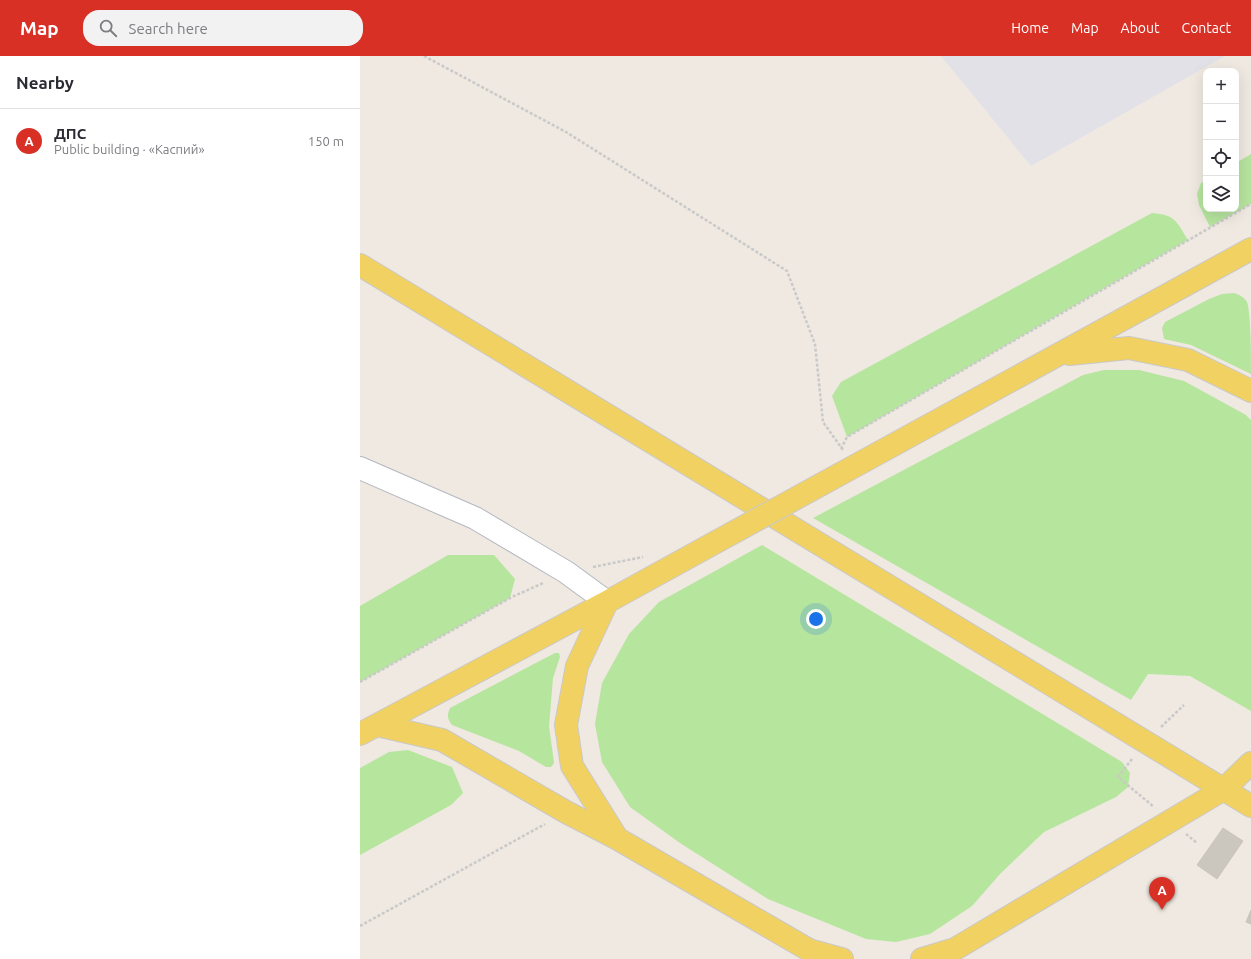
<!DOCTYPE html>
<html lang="en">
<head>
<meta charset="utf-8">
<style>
	:root { --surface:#fff; --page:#f2f2f3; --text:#2b2b33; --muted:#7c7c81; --line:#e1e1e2; --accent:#d93025 }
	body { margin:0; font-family:Ubuntu,sans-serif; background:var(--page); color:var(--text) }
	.controls { position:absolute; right:12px; top:12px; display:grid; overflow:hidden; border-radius:8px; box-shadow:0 4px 16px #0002 }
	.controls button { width:36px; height:36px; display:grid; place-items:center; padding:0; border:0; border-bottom:1px solid var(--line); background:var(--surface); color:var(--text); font:20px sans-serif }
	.you { position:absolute; left:456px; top:563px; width:14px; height:14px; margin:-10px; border:3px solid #fff; border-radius:50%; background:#1a73e8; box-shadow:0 0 0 6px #1a73e833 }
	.badge { display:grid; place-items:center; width:26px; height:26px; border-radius:50%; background:var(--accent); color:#fff; font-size:13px; font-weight:700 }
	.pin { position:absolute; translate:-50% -33px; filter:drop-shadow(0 1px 2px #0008) }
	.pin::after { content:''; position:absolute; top:21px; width:14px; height:12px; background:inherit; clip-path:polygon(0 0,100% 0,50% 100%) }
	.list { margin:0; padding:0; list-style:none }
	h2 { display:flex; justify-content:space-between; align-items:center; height:52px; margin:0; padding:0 16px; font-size:17px }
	h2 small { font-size:13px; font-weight:400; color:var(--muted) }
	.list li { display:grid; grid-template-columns:26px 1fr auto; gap:12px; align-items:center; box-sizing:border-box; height:64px; padding:0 16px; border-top:1px solid var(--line) }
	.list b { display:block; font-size:15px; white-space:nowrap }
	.list p { margin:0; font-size:13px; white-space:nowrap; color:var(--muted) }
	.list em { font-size:13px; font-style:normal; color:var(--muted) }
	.icon { flex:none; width:22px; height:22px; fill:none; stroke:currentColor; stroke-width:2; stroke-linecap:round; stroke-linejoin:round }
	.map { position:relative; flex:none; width:891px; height:903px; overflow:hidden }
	header { display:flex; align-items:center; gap:24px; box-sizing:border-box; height:56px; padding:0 20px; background:var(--accent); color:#fff }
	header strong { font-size:19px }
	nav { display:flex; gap:22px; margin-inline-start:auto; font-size:14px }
	.search { width:280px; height:36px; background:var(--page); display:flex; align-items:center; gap:10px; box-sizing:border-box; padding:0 14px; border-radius:16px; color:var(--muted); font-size:15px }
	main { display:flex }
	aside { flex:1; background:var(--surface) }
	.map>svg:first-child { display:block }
</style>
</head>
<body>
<header>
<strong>Map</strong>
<div class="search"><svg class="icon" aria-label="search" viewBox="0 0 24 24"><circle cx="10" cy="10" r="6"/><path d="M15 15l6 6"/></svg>Search here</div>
<nav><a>Home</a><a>Map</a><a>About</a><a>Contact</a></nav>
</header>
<main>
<aside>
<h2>Nearby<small></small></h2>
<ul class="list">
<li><span class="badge">A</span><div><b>ДПС</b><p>Public building · «Каспий»</p></div><em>150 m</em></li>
</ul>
</aside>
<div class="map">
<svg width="891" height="903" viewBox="0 0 891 903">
	<rect width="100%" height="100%" fill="#efe9e1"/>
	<path fill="#e3e1e8" d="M581,0H865L671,110Z"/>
	<path fill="#b6e59e" d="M891,98V148L850,171L839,149L837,138L841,127L846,124V153H876V107Z
		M792,157C816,159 816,165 828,184L487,381L472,340L481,326Z
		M874,237C880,239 884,241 887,246C891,257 891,303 891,318L831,289L804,283L802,272L805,266L849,243L862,238Z
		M744,314H779L824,325L886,359L891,364V655L830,620L788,618L771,644L453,462L723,319Z
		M402,489L762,706L770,717L768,731L756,741L684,776L640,818L612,850L570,878L536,886L506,883L408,843L320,787L270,751L242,706L235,668L242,627L269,578L299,546Z
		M88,499H134L155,523L150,542L0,626V550Z
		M195,597H199L200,601L193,622L189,670L194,707L191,711H186L159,695L92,669C87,663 87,659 90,652Z
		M48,694L92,711L103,737L91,749L0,799V712L29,696Z"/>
	<path fill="#cbc7bf" stroke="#cbc5ba" d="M863,772L883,785L857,823L837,809Z
		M891,854V868L886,866Z"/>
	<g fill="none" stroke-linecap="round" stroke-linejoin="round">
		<defs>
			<path id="minor" d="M0,412L115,462L206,516L247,546"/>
			<path id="major" d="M0,209L891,750
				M709,298L769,292L828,304L891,335
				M462,428L891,193
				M247,546L217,610L206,669L212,710L257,782
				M17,669L82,684L206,756L258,783L449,894L482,903
				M0,678L247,546L356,486
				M562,903L595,893L864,733L891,707"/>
		</defs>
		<use href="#minor" stroke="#b4b7c1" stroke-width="24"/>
		<use href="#major" stroke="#c9c9c9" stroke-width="24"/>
		<path stroke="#c9c9c9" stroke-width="2.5" stroke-dasharray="3 2" stroke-linecap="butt" d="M64,0L206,76L427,215L455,288L463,366L483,394
			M481,393L487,381L891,148
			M233,511L283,501
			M0,626L150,542L183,527
			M801,671L824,649
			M772,703L758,721L794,751
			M826,778L837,787
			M0,870L185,768"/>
		<use href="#minor" stroke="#fff" stroke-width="22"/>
		<use href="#major" stroke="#f2d163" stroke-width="22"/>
		<defs>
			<path id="major-bridge" d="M356,486L462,428"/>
		</defs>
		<use href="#major-bridge" stroke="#c9c9c9" stroke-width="24" stroke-linecap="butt"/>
		<use href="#major-bridge" stroke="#f2d163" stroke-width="22"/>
	</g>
</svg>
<div class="controls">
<button>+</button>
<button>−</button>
<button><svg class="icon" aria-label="locate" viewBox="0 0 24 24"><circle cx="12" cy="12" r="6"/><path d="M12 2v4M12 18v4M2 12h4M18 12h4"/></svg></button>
<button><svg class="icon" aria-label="layers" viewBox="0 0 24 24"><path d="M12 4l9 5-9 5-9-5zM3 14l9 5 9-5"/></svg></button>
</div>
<div class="you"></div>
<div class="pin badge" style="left:802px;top:854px">A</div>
</div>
</main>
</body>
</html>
